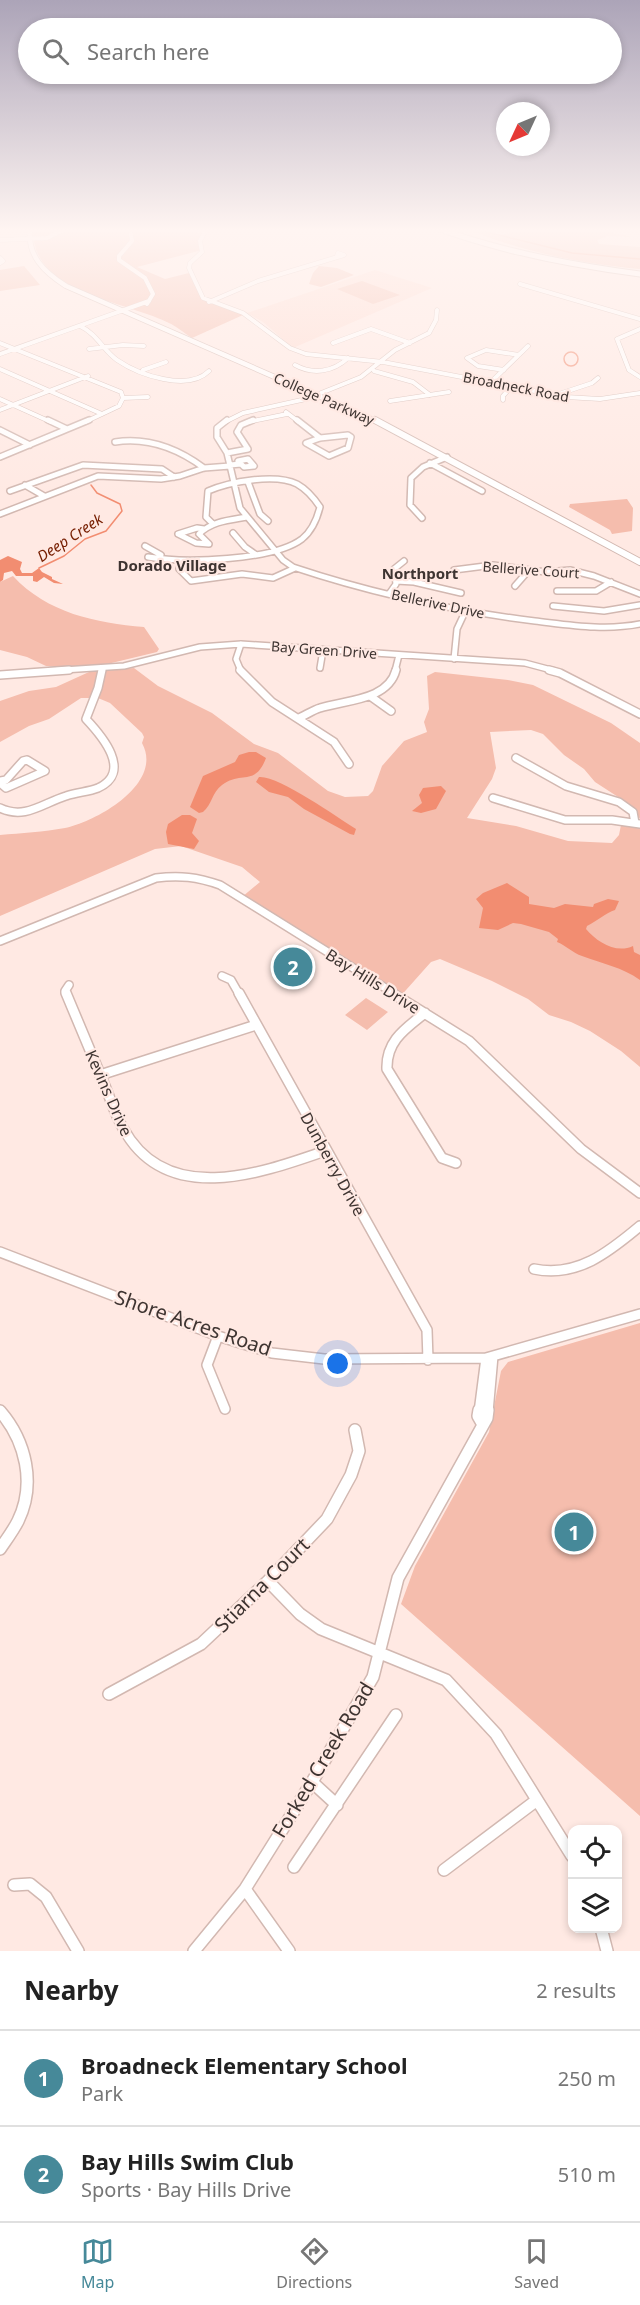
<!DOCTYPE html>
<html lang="en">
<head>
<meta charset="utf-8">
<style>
	:root { --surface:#fff; --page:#f2f2f2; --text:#222; --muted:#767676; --line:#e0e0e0; --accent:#468999 }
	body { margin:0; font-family:"Noto Sans",sans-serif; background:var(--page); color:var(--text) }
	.controls { position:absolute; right:18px; bottom:18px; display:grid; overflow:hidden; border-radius:12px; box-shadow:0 3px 9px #0003 }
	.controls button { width:54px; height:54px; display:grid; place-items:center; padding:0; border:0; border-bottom:2px solid var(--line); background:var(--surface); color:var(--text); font:30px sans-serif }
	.compass { position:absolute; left:496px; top:102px; width:54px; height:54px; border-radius:50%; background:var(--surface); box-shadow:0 3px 9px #0003; rotate:226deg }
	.you { position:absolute; left:338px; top:1364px; width:21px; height:21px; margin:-15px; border:4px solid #fff; border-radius:50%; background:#1a73e8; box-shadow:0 0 0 9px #1a73e833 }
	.badge { display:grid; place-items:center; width:39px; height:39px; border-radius:50%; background:var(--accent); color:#fff; font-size:20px; font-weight:700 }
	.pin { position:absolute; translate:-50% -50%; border:3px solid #fff; box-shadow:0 2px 6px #0006 }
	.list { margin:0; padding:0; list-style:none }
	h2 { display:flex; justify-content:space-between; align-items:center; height:78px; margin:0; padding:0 24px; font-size:26px }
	h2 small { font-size:20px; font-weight:400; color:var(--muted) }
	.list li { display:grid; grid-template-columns:39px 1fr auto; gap:18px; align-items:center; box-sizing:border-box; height:96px; padding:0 24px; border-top:2px solid var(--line) }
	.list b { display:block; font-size:22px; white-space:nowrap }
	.list p { margin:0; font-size:20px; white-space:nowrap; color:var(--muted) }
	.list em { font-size:20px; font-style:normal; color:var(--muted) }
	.icon { flex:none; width:33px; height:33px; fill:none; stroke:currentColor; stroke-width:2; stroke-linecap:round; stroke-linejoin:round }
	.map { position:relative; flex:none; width:640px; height:1951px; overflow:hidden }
	.search { position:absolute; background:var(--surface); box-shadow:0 3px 9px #0003; left:18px; right:18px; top:18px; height:66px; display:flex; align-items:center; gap:15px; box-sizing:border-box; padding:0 21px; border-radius:33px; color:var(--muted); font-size:22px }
	.sheet { height:270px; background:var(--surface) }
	nav { display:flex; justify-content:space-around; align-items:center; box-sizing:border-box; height:84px; border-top:2px solid var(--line); background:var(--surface); font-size:16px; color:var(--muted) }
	nav a { display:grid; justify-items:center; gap:3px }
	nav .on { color:var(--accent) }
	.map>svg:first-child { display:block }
</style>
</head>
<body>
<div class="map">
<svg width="640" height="1951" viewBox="0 0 640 1951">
	<rect width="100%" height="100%" fill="#ffe9e3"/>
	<path fill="#fedbd1" d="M375,270L432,288L293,348L263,322L247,313Z"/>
	<path fill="#f5bdad" d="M37,228H182L203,234L199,242L202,250L137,267L165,279L189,273L203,300L243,315L192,338C184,333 176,326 169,323C126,301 33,294 33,231Z
		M465,228H479L498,236L528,228H622L613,233L632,237L608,236L597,240L599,244L640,247V269C581,264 519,251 465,228Z
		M24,266L40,285L0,291V270Z
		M319,266L337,268L354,275L321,287L309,284L313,273Z
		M362,281L400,295L373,304L337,289Z
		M627,499L633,508L632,531L612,534L610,530L569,507L570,504Z
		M13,576C47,613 96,623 144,627L159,649L157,652L99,666L81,668L46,666L27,657L0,650V582Z
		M134,668L158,686L212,713L254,744L278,753L328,791L345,797L368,796L373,791L382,766L404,741L427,732L424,722L429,709L427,676L435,672L508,680L533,685L611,723L640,743V819L632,806L595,782L584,769L564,755L543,734L531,730L490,732L496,768L492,779L467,818L516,826L568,841L612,843L619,835L621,825H640V1067L621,1051L590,1031L571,1022L549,1015L528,999L492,981L440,959L431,962L398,999L242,897L260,882L242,867L181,846L155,849L0,916V835C21,833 44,832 65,828C98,821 164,783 142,743L144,737L142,733L110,703L98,698H81L49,719L29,726L0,742V701L29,691L56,687L89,672Z
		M366,998L388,1012L367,1030L345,1015Z
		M640,1323V1816L401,1604L415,1566L489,1432L501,1371L508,1362Z"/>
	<path fill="#f28d71" d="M8,556L22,562L20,569L22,573H32L39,568L42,572L52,577V579L63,584L54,583L44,577L37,582L33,581V576H16L12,571L4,573L3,580L0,582V560Z
		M249,752H256L266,758C255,787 242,770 222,785C212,792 212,805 203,812L199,813L190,807L203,776L235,762L239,755Z
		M259,777C278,775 337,817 356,829L354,835L350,834L304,809L288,797L269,792L256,782Z
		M441,786L446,791L436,809L421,813L412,811L422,803L419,795L423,788Z
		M182,815H190L197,819L192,833L199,841L194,849L168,844L166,832L168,824Z
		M507,883L529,897V904L554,908L565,904L593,907L594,904L608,899L619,901L615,910C606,913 597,921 587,926L586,929C597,942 616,954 633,946L634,952L640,955V980C622,967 603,964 582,956C573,953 565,945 557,942L558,939L549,932L521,924L513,923L498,930L479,928L483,908L476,899L483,893Z"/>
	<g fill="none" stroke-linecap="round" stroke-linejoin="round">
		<path stroke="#f28d71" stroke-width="1.5" d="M471,228L572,253L640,259
			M564 359a7 7 0 1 1 14 0a7 7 0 1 1-14 0Z
			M39,568L64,556L85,539L106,531L122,511L120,504L97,493L91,485"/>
		<defs>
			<path id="minor-far4" d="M130,228L132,241L119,256V260L145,278L153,294L147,304
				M207,228L200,241L202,252L190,263L189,268L203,298L243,313L290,348L306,354L383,362L566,397L600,399L640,393
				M0,240L47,238L67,228
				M0,258L3,261L0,263
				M520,284L640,319
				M209,302L258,281L344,255L338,253L337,256
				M80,326C97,334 103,350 117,360C139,375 188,392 209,371
				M640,329L617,339L629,370L640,377
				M0,343L121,392L123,398L119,406L85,422
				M333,343L371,329L410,343
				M89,349L123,345L144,346
				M0,354L149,301
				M295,365C313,375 333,372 348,358
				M0,369L102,414
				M143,370L166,362
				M504,370L478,366L467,358L486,350L519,355
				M374,371L413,382L430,395
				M491,382L528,346
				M556,395L592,383L598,378
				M123,398L148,397
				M0,399L51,422
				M503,400V396L512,386
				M390,401L449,392
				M0,410L88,376
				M286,412L299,422
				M225,422L243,413L306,399L361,377L395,350L429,333L436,320L437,310
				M248,422L287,414"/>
			<path id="minor-far3" d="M48,420L67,429
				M227,420L217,428V437L227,453L240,508L283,560L293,567C371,593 454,611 535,621C570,625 605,631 640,624
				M297,420L320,438
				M0,430L30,445
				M348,435L351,437L348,448L329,456L306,443L320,438Z
				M115,442C148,437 177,448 204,468
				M227,453L248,449L237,432L241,425L253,420
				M0,457L89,420
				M248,459L254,466L244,467L238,461Z
				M430,463L482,491
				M230,465L241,464
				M248,482L260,514L268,521
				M25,485L44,496
				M10,491L83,465L162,469L174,477
				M0,514L98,476L161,479L180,476L204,468L230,466
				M422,518L410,505L411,478L423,467L447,457
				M204,529L197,528L178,534L196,543L209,544L199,534C212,521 230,520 247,517
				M233,533L245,547L255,554
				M145,546L161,555L159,559
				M148,557C184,563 273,561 302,539C312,531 317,519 320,507C314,498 306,489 297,484C275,473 229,482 208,491L206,517L213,524
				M181,561L179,569L191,581L242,574L273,578L295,568
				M454,570L493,565L546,572L570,570L594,576L640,594
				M396,581L414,582L461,593
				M515,586L529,570
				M557,591H596L611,582
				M389,594L396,584L394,569L404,561
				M553,606L604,611L640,605
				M241,644L236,659L241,671
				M454,659L457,629L465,612
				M320,668L323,650
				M48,671L124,666L200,647L241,644L525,663L555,671
				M102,671V668
				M395,671L399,655"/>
			<path id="minor-far2" d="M240,670L272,702L334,742L349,764
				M549,670L560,673L640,714
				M0,675L69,670
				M370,696L391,711
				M299,718C306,715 313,710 320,708C344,700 388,701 396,670
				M516,758L566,786L619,802L633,812L635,823
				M0,781L6,780L23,761L27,760L45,771L6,788L0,783
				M493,798L565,820H612L640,824
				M0,808C25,820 43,803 66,796C77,792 88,792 98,788C133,772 102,736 86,719L98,688L102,670
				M0,941L156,878C180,875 197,877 220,885L395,994
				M222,976L231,980L239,994
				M66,994L65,991L69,985"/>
			<path id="minor-far1" d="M66,993C79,1024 92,1055 105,1086C111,1100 115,1115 123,1128C166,1207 259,1174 325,1151
				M239,993L427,1330L428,1360
				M392,993L469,1041L581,1149L640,1193
				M425,1013C405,1029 386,1041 387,1069L442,1158L456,1163
				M100,1075L256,1025
				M0,1252L218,1336L272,1353L324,1359L486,1358L640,1314
				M534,1269C577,1278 609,1252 640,1226
				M218,1336L207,1365L225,1409
				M479,1412L486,1358
				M488,1412L493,1356"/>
			<path id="minor" d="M479,1410L478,1416L482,1423
				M0,1411C26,1441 36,1484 18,1521C13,1531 6,1540 0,1549
				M268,1581L300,1614L321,1629L446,1680L496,1734L572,1856
				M109,1694L201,1644L268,1581L327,1519L351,1475L359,1451L355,1430
				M312,1782L337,1805
				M294,1867L396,1715
				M444,1870L537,1800
				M14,1885L30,1884L46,1897L78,1951
				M245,1889L289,1951
				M601,1928L607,1951
				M194,1951L245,1889L312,1782L373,1677L398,1578L487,1418L488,1410"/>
			<path id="major-far1" d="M30,228C27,256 44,272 66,286L378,422"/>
			<path id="major" d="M375,420L640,562"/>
			<path id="highway" d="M437,228C503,252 571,265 640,274"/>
		</defs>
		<use href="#minor-far4" stroke="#d2b8b1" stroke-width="5"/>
		<use href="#minor-far3" stroke="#d2b8b1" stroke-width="8"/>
		<use href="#minor-far2" stroke="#d2b8b1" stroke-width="10"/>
		<use href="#minor-far1" stroke="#d2b8b1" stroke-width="12"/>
		<use href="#minor" stroke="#d2b8b1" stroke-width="14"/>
		<use href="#major-far1" stroke="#d2b8b1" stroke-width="6"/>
		<use href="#major" stroke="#d2b8b1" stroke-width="8"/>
		<use href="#highway" stroke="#d2b8b1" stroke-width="7"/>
		<use href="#minor-far4" stroke="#fff" stroke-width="4"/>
		<use href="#minor-far3" stroke="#fff" stroke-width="5"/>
		<use href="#minor-far2" stroke="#fff" stroke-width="7"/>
		<use href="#minor-far1" stroke="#fff" stroke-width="9"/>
		<use href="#minor" stroke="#fff" stroke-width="11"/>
		<use href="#major-far1" stroke="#fff" stroke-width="4.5"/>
		<use href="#major" stroke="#fff" stroke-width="6"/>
		<use href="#highway" stroke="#fff" stroke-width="5"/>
	</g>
	<linearGradient id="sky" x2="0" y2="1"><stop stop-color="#aca4b8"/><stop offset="0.46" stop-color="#fff5f2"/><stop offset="1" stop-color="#fff5f2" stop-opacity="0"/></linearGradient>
	<rect width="640" height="501" fill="url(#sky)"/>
	<g text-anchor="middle" stroke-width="4.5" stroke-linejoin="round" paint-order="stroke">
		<g font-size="14" fill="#3e3431" stroke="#ffe9e3">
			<text transform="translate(516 387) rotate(11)" y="5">Broadneck Road</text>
			<text transform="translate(324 399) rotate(24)" y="5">College Parkway</text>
			<text transform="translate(531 570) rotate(4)" y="5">Bellerive Court</text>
			<text transform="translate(438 604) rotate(12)" y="5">Bellerive Drive</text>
			<text transform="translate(324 650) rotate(4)" y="5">Bay Green Drive</text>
		</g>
		<g font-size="15" font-style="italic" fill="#761e01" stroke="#ffe9e3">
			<text transform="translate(70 538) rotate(-33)" y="5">Deep Creek</text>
		</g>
		<g font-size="15" font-weight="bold" fill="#3e3431" stroke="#ffe9e3">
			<text x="172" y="571">Dorado Village</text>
			<text x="420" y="579">Northport</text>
		</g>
		<g font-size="16" fill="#3e3431" stroke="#ffe9e3">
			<text transform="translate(373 981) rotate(32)" y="6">Bay Hills Drive</text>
			<text transform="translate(109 1093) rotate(66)" y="6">Kevins Drive</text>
			<text transform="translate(333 1164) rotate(61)" y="6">Dunberry Drive</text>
		</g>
		<g font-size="20" fill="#3e3431" stroke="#ffe9e3">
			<text transform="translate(193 1323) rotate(19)" y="7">Shore Acres Road</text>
			<text transform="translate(262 1585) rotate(-45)" y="7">Stiarna Court</text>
			<text transform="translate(323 1760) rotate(-59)" y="7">Forked Creek Road</text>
		</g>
	</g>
</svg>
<div class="controls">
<button><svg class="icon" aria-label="locate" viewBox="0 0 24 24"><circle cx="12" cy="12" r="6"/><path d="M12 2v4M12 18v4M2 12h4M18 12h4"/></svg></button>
<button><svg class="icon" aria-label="layers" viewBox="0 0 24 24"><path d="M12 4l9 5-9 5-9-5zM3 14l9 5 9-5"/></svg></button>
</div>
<svg class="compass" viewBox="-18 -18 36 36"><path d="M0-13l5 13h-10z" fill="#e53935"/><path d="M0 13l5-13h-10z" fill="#767676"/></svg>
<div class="you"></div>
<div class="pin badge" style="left:574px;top:1532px">1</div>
<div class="pin badge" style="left:293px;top:967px">2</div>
<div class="search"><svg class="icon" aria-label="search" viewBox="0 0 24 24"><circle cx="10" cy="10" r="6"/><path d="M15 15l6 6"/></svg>Search here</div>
</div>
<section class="sheet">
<h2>Nearby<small>2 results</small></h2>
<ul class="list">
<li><span class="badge">1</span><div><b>Broadneck Elementary School</b><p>Park</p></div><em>250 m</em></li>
<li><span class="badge">2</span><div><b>Bay Hills Swim Club</b><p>Sports · Bay Hills Drive</p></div><em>510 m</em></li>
</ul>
</section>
<nav>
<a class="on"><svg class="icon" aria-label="map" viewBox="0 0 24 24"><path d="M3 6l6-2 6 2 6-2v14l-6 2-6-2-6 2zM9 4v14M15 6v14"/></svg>Map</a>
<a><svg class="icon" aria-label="directions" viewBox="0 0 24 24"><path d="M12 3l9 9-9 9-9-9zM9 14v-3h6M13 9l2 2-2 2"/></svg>Directions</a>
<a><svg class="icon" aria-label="saved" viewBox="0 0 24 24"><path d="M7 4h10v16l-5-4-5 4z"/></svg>Saved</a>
</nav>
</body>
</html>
